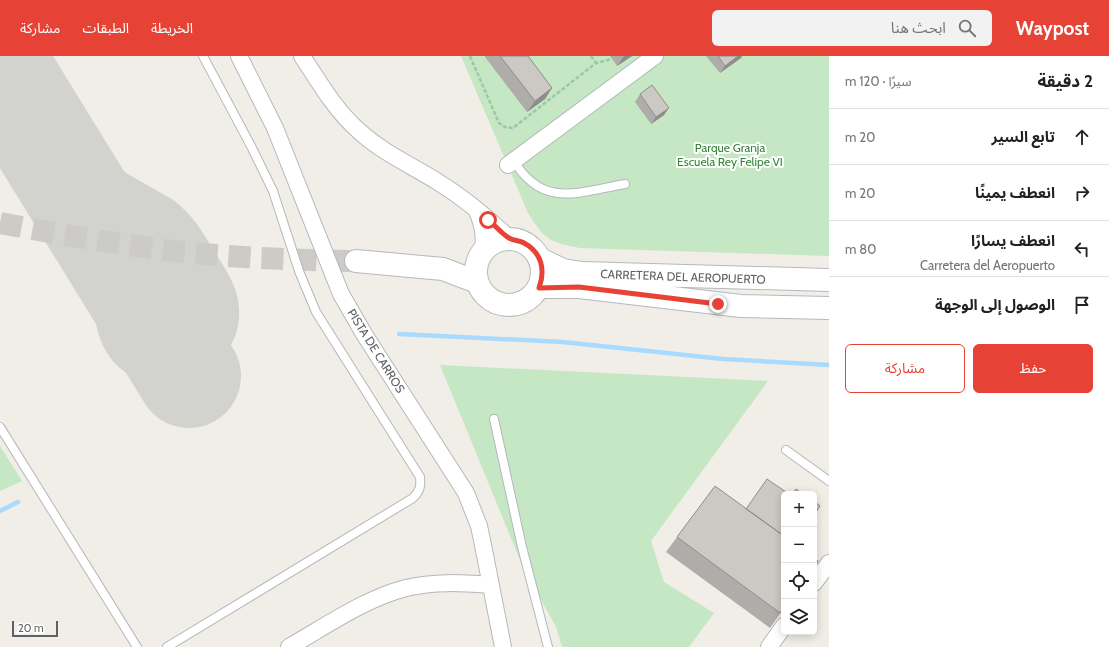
<!DOCTYPE html>
<html lang="ar">
<head>
<meta charset="utf-8">
<style>
	:root { --surface:#fff; --page:#f2f2f2; --text:#202124; --muted:#757577; --line:#e0e0e0; --accent:#e74236 }
	body { margin:0; font-family:Cabin,"Noto Sans Arabic",sans-serif; background:var(--page); color:var(--text); direction:rtl }
	.controls { position:absolute; right:12px; bottom:12px; display:grid; overflow:hidden; border-radius:6px; box-shadow:0 2px 10px #0003 }
	.controls button { width:36px; height:36px; display:grid; place-items:center; padding:0; border:0; border-bottom:1px solid var(--line); background:var(--surface); color:var(--text); font:20px sans-serif }
	.scale { position:absolute; left:12px; bottom:10px; width:46px; box-sizing:border-box; padding-left:4px; border:2px solid #5e6267; border-top:0; font-size:11px; line-height:14px; white-space:nowrap; color:#5e6267; -webkit-text-stroke:3px #fff; paint-order:stroke }
	.stop { position:absolute; width:12px; height:12px; margin:-9px; border:3px solid #e74236; border-radius:50%; background:#fff }
	.stop.end { background:#e74236; border-color:#fff; box-shadow:0 1px 4px #0008 }
	.list { margin:0; padding:0; list-style:none }
	h2 { display:flex; justify-content:space-between; align-items:center; height:52px; margin:0; padding:0 16px; font-size:17px }
	h2 small { font-size:13px; font-weight:400; color:var(--muted) }
	.list li { display:grid; grid-template-columns:26px 1fr auto; gap:12px; align-items:center; box-sizing:border-box; height:56px; padding:0 16px; border-top:1px solid var(--line) }
	.list b { display:block; font-size:15px; white-space:nowrap }
	.list p { margin:0; font-size:13px; white-space:nowrap; color:var(--muted) }
	.list em { font-size:13px; font-style:normal; color:var(--muted) }
	.actions { display:flex; gap:8px; padding:12px 16px }
	.actions a { flex:1; padding:9px 0; border:1px solid var(--accent); border-radius:6px; text-align:center; font-size:14px; color:var(--accent) }
	.actions .main { background:var(--accent); color:#fff }
	.icon { flex:none; width:22px; height:22px; fill:none; stroke:currentColor; stroke-width:2; stroke-linecap:round; stroke-linejoin:round }
	.map { position:relative; flex:none; width:829px; height:591px; overflow:hidden; direction:ltr }
	header { display:flex; align-items:center; gap:24px; box-sizing:border-box; height:56px; padding:0 20px; background:var(--accent); color:#fff }
	header strong { font-size:19px }
	nav { display:flex; gap:22px; margin-inline-start:auto; font-size:14px }
	.search { width:280px; height:36px; background:var(--page); display:flex; align-items:center; gap:10px; box-sizing:border-box; padding:0 14px; border-radius:6px; color:var(--muted); font-size:15px }
	main { display:flex }
	aside { flex:1; background:var(--surface) }
	.map>svg:first-child { display:block }
</style>
</head>
<body>
<header>
<strong>Waypost</strong>
<div class="search"><svg class="icon" aria-label="search" viewBox="0 0 24 24"><circle cx="10" cy="10" r="6"/><path d="M15 15l6 6"/></svg>ابحث هنا</div>
<nav><a>الخريطة</a><a>الطبقات</a><a>مشاركة</a></nav>
</header>
<main>
<aside>
<h2>2 دقيقة<small>سيرًا · 120 m</small></h2>
<ul class="list">
<li><svg class="icon" aria-label="ahead" viewBox="0 0 24 24"><path d="M12 20V5M6 11l6-6 6 6"/></svg><div><b>تابع السير</b></div><em>20 m</em></li>
<li><svg class="icon" aria-label="right" viewBox="0 0 24 24"><path d="M7 20v-9h11M14 6l5 5-5 5"/></svg><div><b>انعطف يمينًا</b></div><em>20 m</em></li>
<li><svg class="icon" aria-label="left" viewBox="0 0 24 24"><path d="M17 20v-9H6M10 6l-5 5 5 5"/></svg><div><b>انعطف يسارًا</b><p>Carretera del Aeropuerto</p></div><em>80 m</em></li>
<li><svg class="icon" aria-label="arrive" viewBox="0 0 24 24"><path d="M6 21V4h12l-3 4 3 4H6"/></svg><div><b>الوصول إلى الوجهة</b></div></li>
</ul>
<div class="actions"><a class="main">حفظ</a><a>مشاركة</a></div>
</aside>
<div class="map">
<svg width="829" height="591" viewBox="0 0 829 591">
	<rect width="100%" height="100%" fill="#f0eee7"/>
	<path fill="#c5e7c4" d="M461,0H829V200L580,192C549,186 544,183 528,157Z
		M440,309L768,325L651,485L664,526L714,557L689,591H562L556,571L522,509Z
		M0,390L22,425L0,435Z"/>
	<g fill="none" stroke-linecap="round" stroke-linejoin="round">
		<path stroke="#aadafd" stroke-width="4.5" d="M399,278L563,286L723,303L829,309
			M0,455L18,446"/>
		<path stroke="#d2d2cf" stroke-width="42" d="M29,60L64,106L161,161C177,173 186,189 196,206C205,220 217,236 218,253C222,306 140,330 120,276C110,252 125,229 119,204"/>
		<path stroke="#d2d2cf" stroke-width="104" d="M0,13L189,320"/>
		<path stroke="#cccbc7" stroke-width="22" stroke-dasharray="22 11" stroke-linecap="butt" d="M0,167C58,178 116,188 174,195C235,202 296,204 356,205"/>
		<defs>
			<path id="service" d="M514,105C543,153 579,136 625,128
				M494,363L522,491L548,591
				M0,371L137,591
				M786,394L829,425
				M167,591L413,442C420,435 421,430 420,421L316,256L299,215L273,135L252,92L203,0"/>
			<path id="minor" d="M239,0L275,72L341,238L364,278L466,437L479,470L483,489L503,591
				M302,0C319,26 335,54 359,75C383,97 411,109 438,126C464,142 488,162 510,183
				M508,109L655,0
				M477,155C483,169 485,180 483,195
				M814,527L829,507
				M289,591C326,570 364,543 406,532C434,525 462,527 491,529
				M769,591L784,570"/>
			<path id="secondary" d="M476 216a33 33 0 1 1 66 0a33 33 0 1 1-66 0Z
				M540,203L563,214L582,217L829,224
				M356,205L443,213L477,226
				M539,231H579L741,250L829,252"/>
		</defs>
		<use href="#service" stroke="#b4b7bb" stroke-width="10"/>
		<use href="#minor" stroke="#b4b7bb" stroke-width="18"/>
		<use href="#secondary" stroke="#b5b9be" stroke-width="24"/>
		<path stroke="#9dc7a9" stroke-width="2.5" stroke-dasharray="4 2" stroke-linecap="butt" d="M470,0L499,67L505,71L513,72L596,7L612,3
			M591,0L596,7"/>
		<use href="#service" stroke="#fff" stroke-width="8"/>
		<use href="#minor" stroke="#fff" stroke-width="16"/>
		<use href="#secondary" stroke="#fff" stroke-width="22"/>
	</g>
	<path fill="#afada9" d="M485,0H528L552,32L545,43L527,56L485,1Z
		M610,0H632L617,10Z
		M706,0H742L741,2L720,17Z
		M640,38L664,59L651,68L635,46Z
		M746,453L784,552L770,572L666,496L677,481Z"/>
	<path fill="#8f8d89" d="M624,0H632L617,10Z
		M738,0H742L741,2L720,17L725,10Z
		M552,32L545,43L527,56L535,45Z
		M669,52L664,59L651,68L656,61Z"/>
	<path fill="#ccc9c4" stroke="#8f8d89" d="M500,0H528L552,32L535,45Z
		M718,0H738L725,10Z
		M652,29L669,52L656,61L640,38Z
		M767,423L789,438H784V480L746,453Z
		M715,430L784,480V552L780,557L677,481Z
		M796,433L803,438H792Z
		M814,445L820,450L814,459Z
		M814,502L818,505L814,511Z"/>
	<g fill="none" stroke-linecap="round" stroke-linejoin="round">
		<path stroke="#e74236" stroke-width="5" d="M488,164C495,169 502,178 509,182C513,185 519,184 524,187C541,196 546,213 539,232L579,231L718,248"/>
	</g>
	<g text-anchor="middle" stroke-width="4" stroke-linejoin="round" paint-order="stroke">
		<g font-size="12" fill="#37853a" stroke="#fff">
			<text x="730" y="96">Parque Granja<tspan x="730" dy="14">Escuela Rey Felipe VI</tspan></text>
		</g>
		<g font-size="12" fill="#5e6267" stroke="#fff">
			<text transform="translate(683 221) rotate(2)" y="4">CARRETERA DEL AEROPUERTO</text>
			<text transform="translate(376 295) rotate(58)" y="4">PISTA DE CARROS</text>
		</g>
	</g>
</svg>
<div class="controls">
<button>+</button>
<button>−</button>
<button><svg class="icon" aria-label="locate" viewBox="0 0 24 24"><circle cx="12" cy="12" r="6"/><path d="M12 2v4M12 18v4M2 12h4M18 12h4"/></svg></button>
<button><svg class="icon" aria-label="layers" viewBox="0 0 24 24"><path d="M12 4l9 5-9 5-9-5zM3 14l9 5 9-5"/></svg></button>
</div>
<div class="scale">20 m</div>
<div class="stop" style="left:488px;top:164px"></div>
<div class="stop end" style="left:718px;top:248px"></div>
</div>
</main>
</body>
</html>
